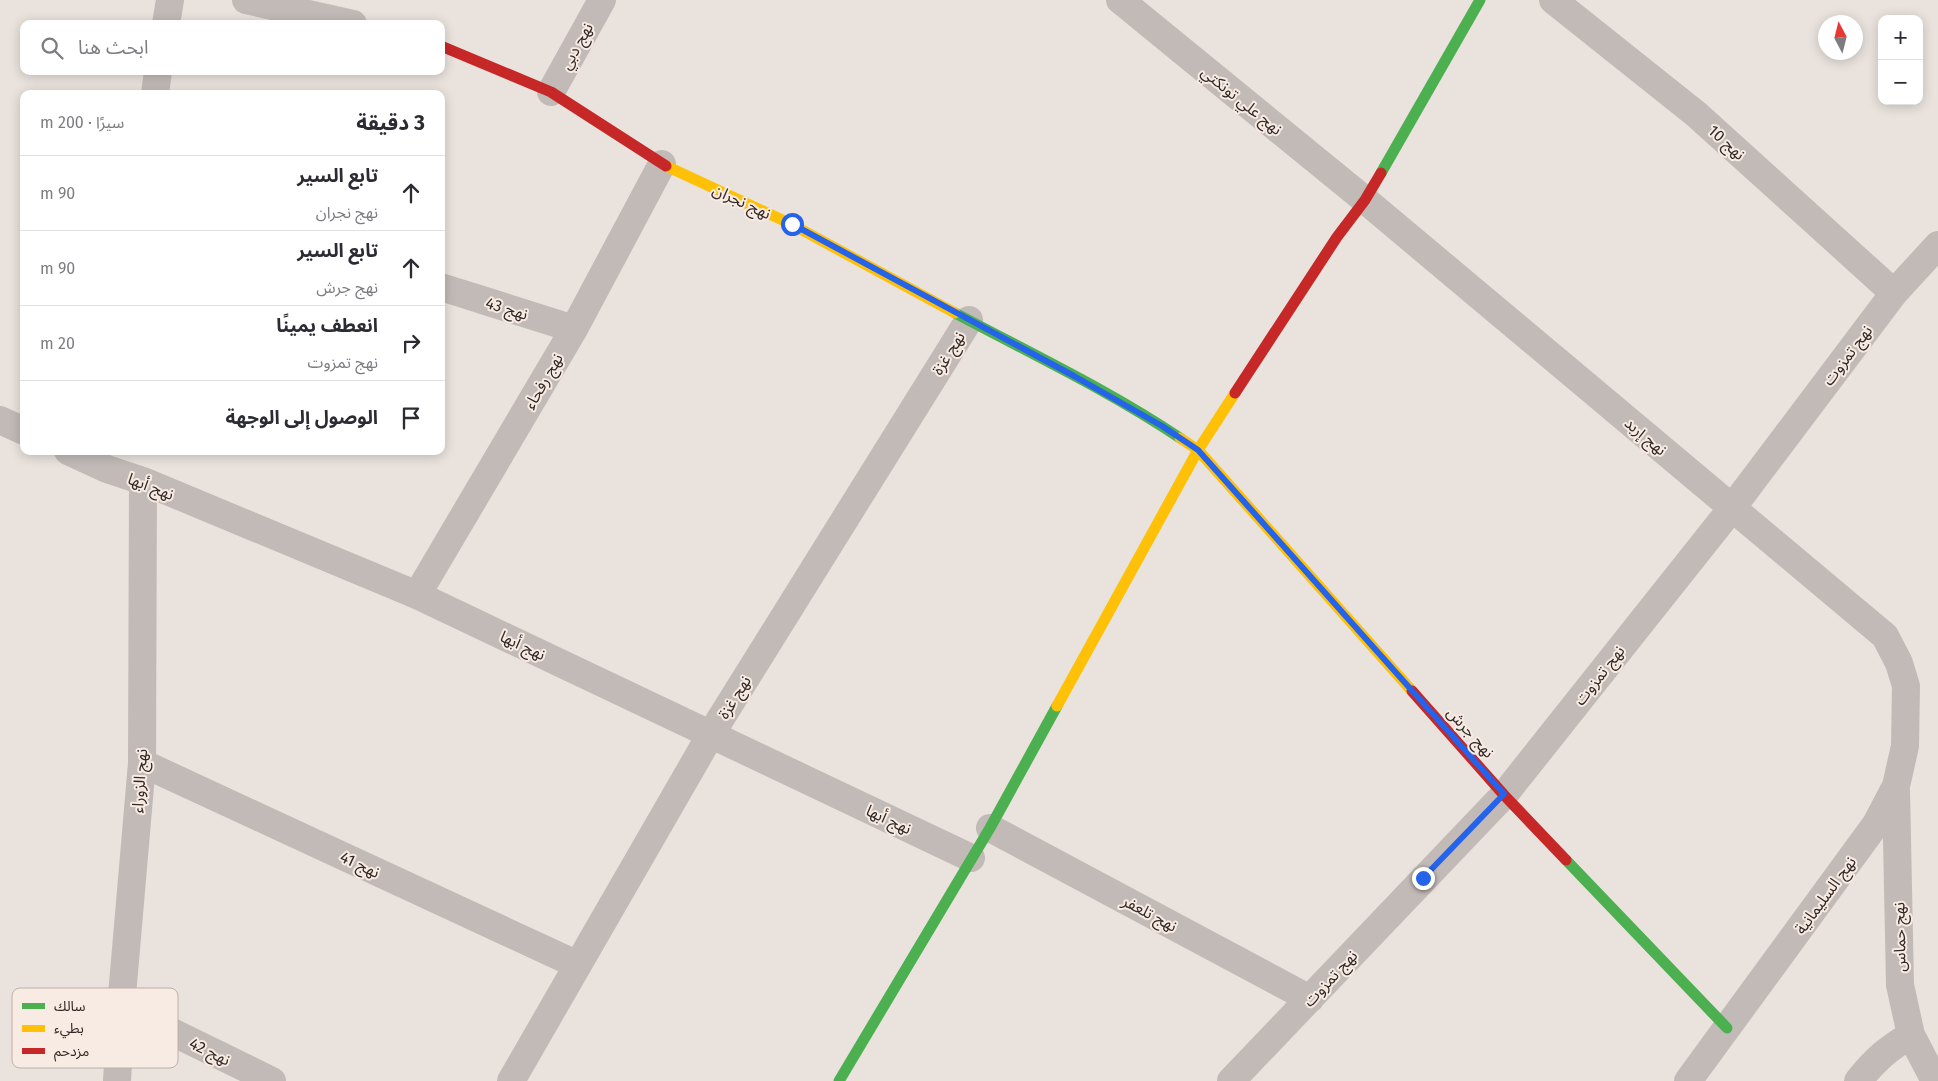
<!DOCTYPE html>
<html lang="ar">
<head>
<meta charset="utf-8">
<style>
	:root { --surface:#fff; --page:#f7f7f7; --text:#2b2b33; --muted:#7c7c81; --line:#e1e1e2 }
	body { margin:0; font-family:"Fira Sans","Noto Sans Arabic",sans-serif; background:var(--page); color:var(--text); direction:rtl }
	.controls { position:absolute; right:15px; top:15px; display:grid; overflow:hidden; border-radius:10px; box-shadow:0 2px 12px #0003 }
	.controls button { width:45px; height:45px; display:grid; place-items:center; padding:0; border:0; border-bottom:1px solid var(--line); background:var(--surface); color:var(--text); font:25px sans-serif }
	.compass { position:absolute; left:1818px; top:15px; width:45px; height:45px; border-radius:50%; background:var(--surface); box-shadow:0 2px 12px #0003; rotate:353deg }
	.stop { position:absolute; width:15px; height:15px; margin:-11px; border:4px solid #2563eb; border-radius:50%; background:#fff }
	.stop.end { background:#2563eb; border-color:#fff; box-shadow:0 1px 5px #0008 }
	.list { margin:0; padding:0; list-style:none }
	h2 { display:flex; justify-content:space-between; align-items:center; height:65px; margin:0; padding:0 20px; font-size:21px }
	h2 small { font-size:16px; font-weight:400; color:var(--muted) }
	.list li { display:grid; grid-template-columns:32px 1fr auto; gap:15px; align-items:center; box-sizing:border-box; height:75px; padding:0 20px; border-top:1px solid var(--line) }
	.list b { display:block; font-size:19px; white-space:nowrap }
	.list p { margin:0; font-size:16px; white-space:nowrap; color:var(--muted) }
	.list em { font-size:16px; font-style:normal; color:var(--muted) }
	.icon { flex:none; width:28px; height:28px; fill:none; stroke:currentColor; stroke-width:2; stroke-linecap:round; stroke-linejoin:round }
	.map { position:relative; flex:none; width:1938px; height:1081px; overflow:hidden; direction:ltr }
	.search { position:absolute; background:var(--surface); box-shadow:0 2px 12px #0003; left:20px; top:20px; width:425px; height:55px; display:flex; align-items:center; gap:12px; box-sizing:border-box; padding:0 18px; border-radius:10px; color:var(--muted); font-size:19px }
	.panel { position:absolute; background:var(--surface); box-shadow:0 2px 12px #0003; left:20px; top:90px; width:425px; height:365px; border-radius:10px; direction:rtl }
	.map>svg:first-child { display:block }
</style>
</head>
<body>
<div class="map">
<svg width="1938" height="1081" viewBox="0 0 1938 1081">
	<rect width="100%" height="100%" fill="#e9e2dd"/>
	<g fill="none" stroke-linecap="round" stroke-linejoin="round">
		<path stroke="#c2bab6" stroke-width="28" d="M246,0L353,24
			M1120,0L1365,200L1885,636L1899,663L1906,686L1905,746L1896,786L1876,824L1688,1081
			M1553,0L1696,114L1894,293
			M166,24L170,0
			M551,92L602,0
			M155,94L158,71
			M441,287L574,329
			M0,420L24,431
			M68,451L107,469L143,481L417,595L971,858
			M417,595L574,329L662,164
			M142,763L578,965
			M1896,790L1900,985L1911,1035L1935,1081
			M990,828L1310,999
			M121,1007L272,1081
			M117,1081L121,1007L142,763L143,481
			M511,1081L711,734L969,320
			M1231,1081L1504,795L1732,508L1894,293L1938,245
			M1858,1081C1875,1060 1887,1049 1911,1035"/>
		<path stroke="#4caf50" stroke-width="11" d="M1381,173L1480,0
			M955,313C1030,353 1110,391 1180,438
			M1566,860L1727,1028
			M839,1081L990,828L1057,706"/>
		<path stroke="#ffc107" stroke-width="11" d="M666,166L791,224L955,313
			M1180,438L1198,450L1412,691
			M1057,706L1198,450L1235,393"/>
		<path stroke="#c62828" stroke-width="11" d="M441,46L551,92L666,166
			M1235,393L1337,237L1365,200L1381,173
			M1412,691L1504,795L1566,860"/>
	</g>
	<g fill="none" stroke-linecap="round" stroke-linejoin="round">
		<path stroke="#2563eb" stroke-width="6" d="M792,224L1074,376L1162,426L1198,450L1504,794L1423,878"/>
	</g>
	<g text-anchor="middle" stroke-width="4" stroke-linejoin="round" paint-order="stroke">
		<g font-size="16" fill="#322826" stroke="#f7ebe3">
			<text transform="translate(576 46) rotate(-61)" y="6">نهج دبي</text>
			<text transform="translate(1242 100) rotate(39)" y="6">نهج علي تونكتي</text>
			<text transform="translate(1727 142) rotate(42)" y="6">نهج 10</text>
			<text transform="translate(742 201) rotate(25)" y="6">نهج نجران</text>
			<text transform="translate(507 308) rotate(17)" y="6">نهج 43</text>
			<text transform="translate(948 353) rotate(-58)" y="6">نهج غزة</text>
			<text transform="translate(1847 355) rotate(-53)" y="6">نهج تمزوت</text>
			<text transform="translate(543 381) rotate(-60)" y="6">نهج رفحاء</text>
			<text transform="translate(1646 436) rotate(40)" y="6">نهج إربد</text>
			<text transform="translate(151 486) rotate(21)" y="6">نهج أبها</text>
			<text transform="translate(523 645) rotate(25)" y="6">نهج أبها</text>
			<text transform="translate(1599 675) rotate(-52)" y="6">نهج تمزوت</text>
			<text transform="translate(734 697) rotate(-58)" y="6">نهج غزة</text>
			<text transform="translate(1471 732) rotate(48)" y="6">نهج جرش</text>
			<text transform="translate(139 781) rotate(-86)" y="6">نهج الزوراء</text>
			<text transform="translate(889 819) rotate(25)" y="6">نهج أبها</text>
			<text transform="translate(360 864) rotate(25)" y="6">نهج 41</text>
			<text transform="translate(1825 895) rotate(-54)" y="6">نهج السليمانية</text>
			<text transform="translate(1150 913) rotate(28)" y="6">نهج تلعفر</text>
			<text transform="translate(1899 937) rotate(-91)" y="6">نهج حماس</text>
			<text transform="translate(1330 978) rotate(-47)" y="6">نهج تمزوت</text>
			<text transform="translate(210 1051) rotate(26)" y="6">نهج 42</text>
		</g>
	</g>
	<rect x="12" y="988" width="166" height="80" rx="8" fill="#f7ebe3" stroke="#bcb0aa" stroke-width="1"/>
	<rect x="22" y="1003" width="23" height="6" fill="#4caf50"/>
	<rect x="22" y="1025" width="23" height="7" fill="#ffc107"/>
	<rect x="22" y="1048" width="23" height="6" fill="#c62828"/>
	<g font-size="14" fill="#322826">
		<text x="54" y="1011">سالك</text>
		<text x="54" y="1033">بطيء</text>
		<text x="54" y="1056">مزدحم</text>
	</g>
</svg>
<div class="controls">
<button>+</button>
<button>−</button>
</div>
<svg class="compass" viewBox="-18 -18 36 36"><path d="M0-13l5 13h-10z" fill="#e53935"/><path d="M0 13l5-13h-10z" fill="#7c7c81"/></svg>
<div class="stop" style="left:792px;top:224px"></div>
<div class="stop end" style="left:1423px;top:878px"></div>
<div class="search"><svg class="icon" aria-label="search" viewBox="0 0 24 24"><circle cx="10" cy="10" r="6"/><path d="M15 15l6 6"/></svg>ابحث هنا</div>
<section class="panel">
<h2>3 دقيقة<small>سيرًا · 200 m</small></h2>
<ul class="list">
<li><svg class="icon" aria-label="ahead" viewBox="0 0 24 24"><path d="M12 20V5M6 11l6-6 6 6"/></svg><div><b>تابع السير</b><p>نهج نجران</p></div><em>90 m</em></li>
<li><svg class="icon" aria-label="ahead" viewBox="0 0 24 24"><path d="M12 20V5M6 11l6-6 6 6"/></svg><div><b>تابع السير</b><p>نهج جرش</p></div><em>90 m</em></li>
<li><svg class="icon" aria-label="right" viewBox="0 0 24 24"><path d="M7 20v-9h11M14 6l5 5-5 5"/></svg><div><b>انعطف يمينًا</b><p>نهج تمزوت</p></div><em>20 m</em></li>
<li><svg class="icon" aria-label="arrive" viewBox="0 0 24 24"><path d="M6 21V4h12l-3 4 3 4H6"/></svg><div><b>الوصول إلى الوجهة</b></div></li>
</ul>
</section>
</div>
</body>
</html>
